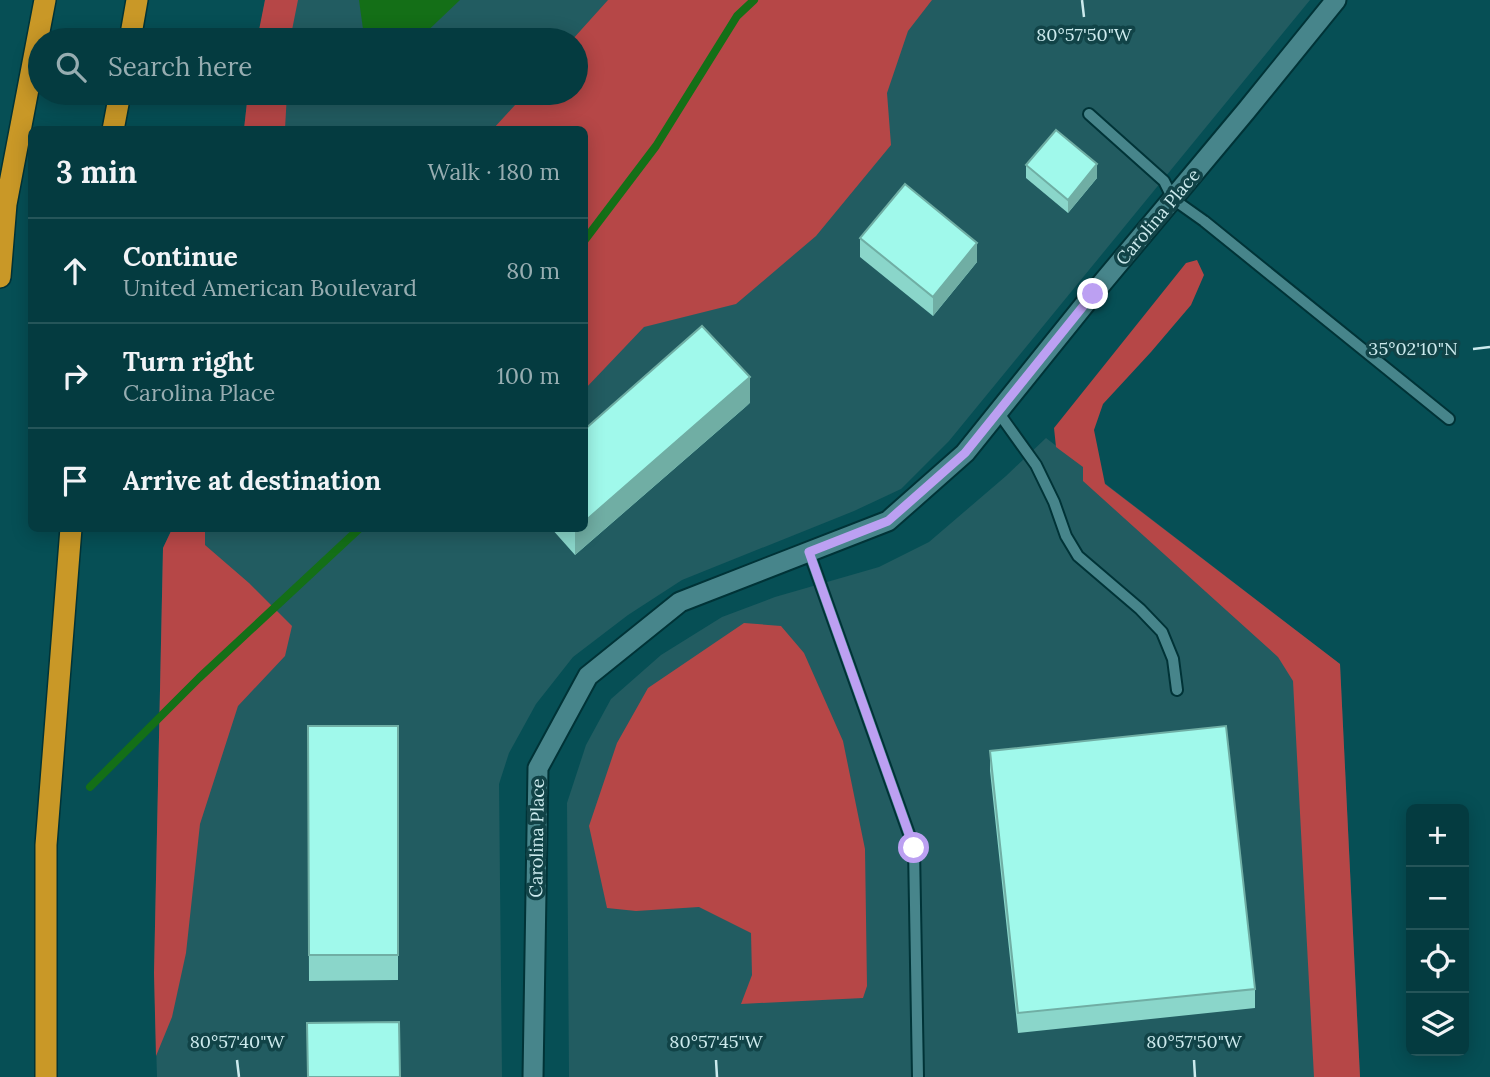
<!DOCTYPE html>
<html lang="en">
<head>
<meta charset="utf-8">
<style>
	:root { --surface:#043b40; --page:#12464b; --text:#f1f3f6; --muted:#97adb1; --line:#255559 }
	body { margin:0; font-family:Lora,serif; background:var(--page); color:var(--text) }
	.controls { position:absolute; right:21px; bottom:21px; display:grid; overflow:hidden; border-radius:10px; box-shadow:0 4px 18px #0003 }
	.controls button { width:63px; height:63px; display:grid; place-items:center; padding:0; border:0; border-bottom:2px solid var(--line); background:var(--surface); color:var(--text); font:35px sans-serif }
	.stop { position:absolute; width:21px; height:21px; margin:-16px; border:5px solid #bca0f2; border-radius:50%; background:#fff }
	.stop.end { background:#bca0f2; border-color:#fff; box-shadow:0 2px 7px #0008 }
	.list { margin:0; padding:0; list-style:none }
	h2 { display:flex; justify-content:space-between; align-items:center; height:91px; margin:0; padding:0 28px; font-size:30px }
	h2 small { font-size:23px; font-weight:400; color:var(--muted) }
	.list li { display:grid; grid-template-columns:46px 1fr auto; gap:21px; align-items:center; box-sizing:border-box; height:105px; padding:0 28px; border-top:2px solid var(--line) }
	.list b { display:block; font-size:26px; white-space:nowrap }
	.list p { margin:0; font-size:23px; white-space:nowrap; color:var(--muted) }
	.list em { font-size:23px; font-style:normal; color:var(--muted) }
	.icon { flex:none; width:38px; height:38px; fill:none; stroke:currentColor; stroke-width:2; stroke-linecap:round; stroke-linejoin:round }
	.map { position:relative; flex:none; width:1490px; height:1077px; overflow:hidden }
	.search { position:absolute; background:var(--surface); box-shadow:0 4px 18px #0003; left:28px; top:28px; width:560px; height:77px; display:flex; align-items:center; gap:18px; box-sizing:border-box; padding:0 24px; border-radius:38px; color:var(--muted); font-size:26px }
	.panel { position:absolute; background:var(--surface); box-shadow:0 4px 18px #0003; left:28px; top:126px; width:560px; height:406px; border-radius:10px }
	.map>svg:first-child { display:block }
</style>
</head>
<body>
<div class="map">
<svg width="1490" height="1077" viewBox="0 0 1490 1077">
	<rect width="100%" height="100%" fill="#064f55"/>
	<path fill="#225c61" d="M265,0H1310L949,441L901,489L854,511L682,580L628,615L573,657L536,704L509,753L499,784L502,1077H157L154,973L163,548L172,529L584,528V130L244,129L248,93H576V40H258Z
		M1046,438L1340,664L1360,1077H569L567,803L586,745L611,699L661,655L722,617L775,597L879,567L929,542L1006,476Z"/>
	<path fill="#b64747" d="M265,0H298L290,40H257Z
		M608,0H932L908,31L887,93L891,145L816,236L736,304L644,327L585,389L584,130L493,129L526,93H576V40H572Z
		M248,93H287L285,129H244Z
		M1197,260L1204,275L1191,305L1151,352L1103,404L1094,430L1105,484L1340,664L1360,1077H1314L1293,681L1278,657L1083,481V467L1056,447L1054,428L1186,263Z
		M172,529H205V545L249,583L292,626L285,656L238,706L200,824L186,953L172,1017L156,1056L154,973L163,548Z
		M744,623L781,626L804,653L843,741L865,849L867,986L863,998L741,1004L752,975L751,933L699,907L636,911L607,908L589,826L617,743L648,688Z"/>
	<path fill="#146f17" d="M359,0H460L418,40H367L363,29Z"/>
	<g fill="none" stroke-linecap="round" stroke-linejoin="round">
		<path stroke="#146f17" stroke-width="8" d="M584,241L656,146L737,16L754,0
			M90,787L199,678L360,528"/>
		<defs>
			<path id="service" d="M1089,114L1164,181L1173,199L1204,221L1449,419
				M998,412L1036,465L1054,502L1066,536L1078,556L1140,609L1162,632L1173,659L1177,690
				M809,552L914,848L918,1077"/>
			<path id="minor" d="M533,1077L538,768L588,676L680,602L888,521L965,453L1093,294L1246,111L1336,0"/>
			<path id="motorway" d="M130,40L137,0
				M113,130L120,93
				M0,277L6,204L45,0
				M46,1077V845L71,528"/>
		</defs>
		<use href="#service" stroke="#003337" stroke-width="14"/>
		<use href="#minor" stroke="#003337" stroke-width="23"/>
		<use href="#motorway" stroke="#003337" stroke-width="24"/>
		<use href="#service" stroke="#47858b" stroke-width="10"/>
		<use href="#minor" stroke="#47858b" stroke-width="19"/>
		<use href="#motorway" stroke="#c99827" stroke-width="21"/>
	</g>
	<path fill="#8ad6ca" d="M1026,165L1097,178L1068,213L1026,178Z
		M860,238L977,262L933,316L860,257Z
		M750,403L575,555L551,528H584Z
		M308,726H398V980L309,981Z
		M990,751L1255,989V1008L1018,1033L990,771Z"/>
	<path fill="#70aea4" d="M1097,164V178L1068,213V200Z
		M977,243V262L933,316V297Z
		M750,377V403L575,555V530L577,528H584V522Z"/>
	<path fill="#a0f9eb" stroke="#70aea4" stroke-width="2" d="M1056,130L1097,164L1068,200L1026,165Z
		M905,184L977,243L933,297L860,238Z
		M702,326L750,377L584,522V430Z
		M308,726H398V955H309Z
		M1226,726L1255,989L1018,1013L990,751Z
		M399,1022L400,1077H308L307,1023Z"/>
	<g fill="none" stroke-linecap="round" stroke-linejoin="round">
		<path stroke="#bca0f2" stroke-width="9" d="M914,848L809,552L888,521L965,453L1093,294"/>
	</g>
	<path fill="none" stroke="#cceaed" stroke-width="2.5" d="M1082,0L1084,17M1473,349L1490,347M237,1060L239,1077M716,1060L717,1077M1194,1060L1195,1077"/>
	<g text-anchor="middle" stroke-width="7" stroke-linejoin="round" paint-order="stroke">
		<g font-size="18" fill="#cceaed" stroke="#114347">
			<text transform="translate(1158 217) rotate(-50)" y="6">Carolina Place</text>
			<text transform="translate(537 838) rotate(-89)" y="6">Carolina Place</text>
		</g>
	</g>
	<g font-size="18" text-anchor="middle" fill="#cceaed" stroke="#114347" stroke-width="7" stroke-linejoin="round" paint-order="stroke">
		<text x="1084" y="41">80°57'50"W</text>
		<text x="1413" y="355">35°02'10"N</text>
		<text x="237" y="1048">80°57'40"W</text>
		<text x="716" y="1048">80°57'45"W</text>
		<text x="1194" y="1048">80°57'50"W</text>
	</g>
</svg>
<div class="controls">
<button>+</button>
<button>−</button>
<button><svg class="icon" aria-label="locate" viewBox="0 0 24 24"><circle cx="12" cy="12" r="6"/><path d="M12 2v4M12 18v4M2 12h4M18 12h4"/></svg></button>
<button><svg class="icon" aria-label="layers" viewBox="0 0 24 24"><path d="M12 4l9 5-9 5-9-5zM3 14l9 5 9-5"/></svg></button>
</div>
<div class="stop" style="left:914px;top:848px"></div>
<div class="stop end" style="left:1093px;top:294px"></div>
<div class="search"><svg class="icon" aria-label="search" viewBox="0 0 24 24"><circle cx="10" cy="10" r="6"/><path d="M15 15l6 6"/></svg>Search here</div>
<section class="panel">
<h2>3 min<small>Walk · 180 m</small></h2>
<ul class="list">
<li><svg class="icon" aria-label="ahead" viewBox="0 0 24 24"><path d="M12 20V5M6 11l6-6 6 6"/></svg><div><b>Continue</b><p>United American Boulevard</p></div><em>80 m</em></li>
<li><svg class="icon" aria-label="right" viewBox="0 0 24 24"><path d="M7 20v-9h11M14 6l5 5-5 5"/></svg><div><b>Turn right</b><p>Carolina Place</p></div><em>100 m</em></li>
<li><svg class="icon" aria-label="arrive" viewBox="0 0 24 24"><path d="M6 21V4h12l-3 4 3 4H6"/></svg><div><b>Arrive at destination</b></div></li>
</ul>
</section>
</div>
</body>
</html>
